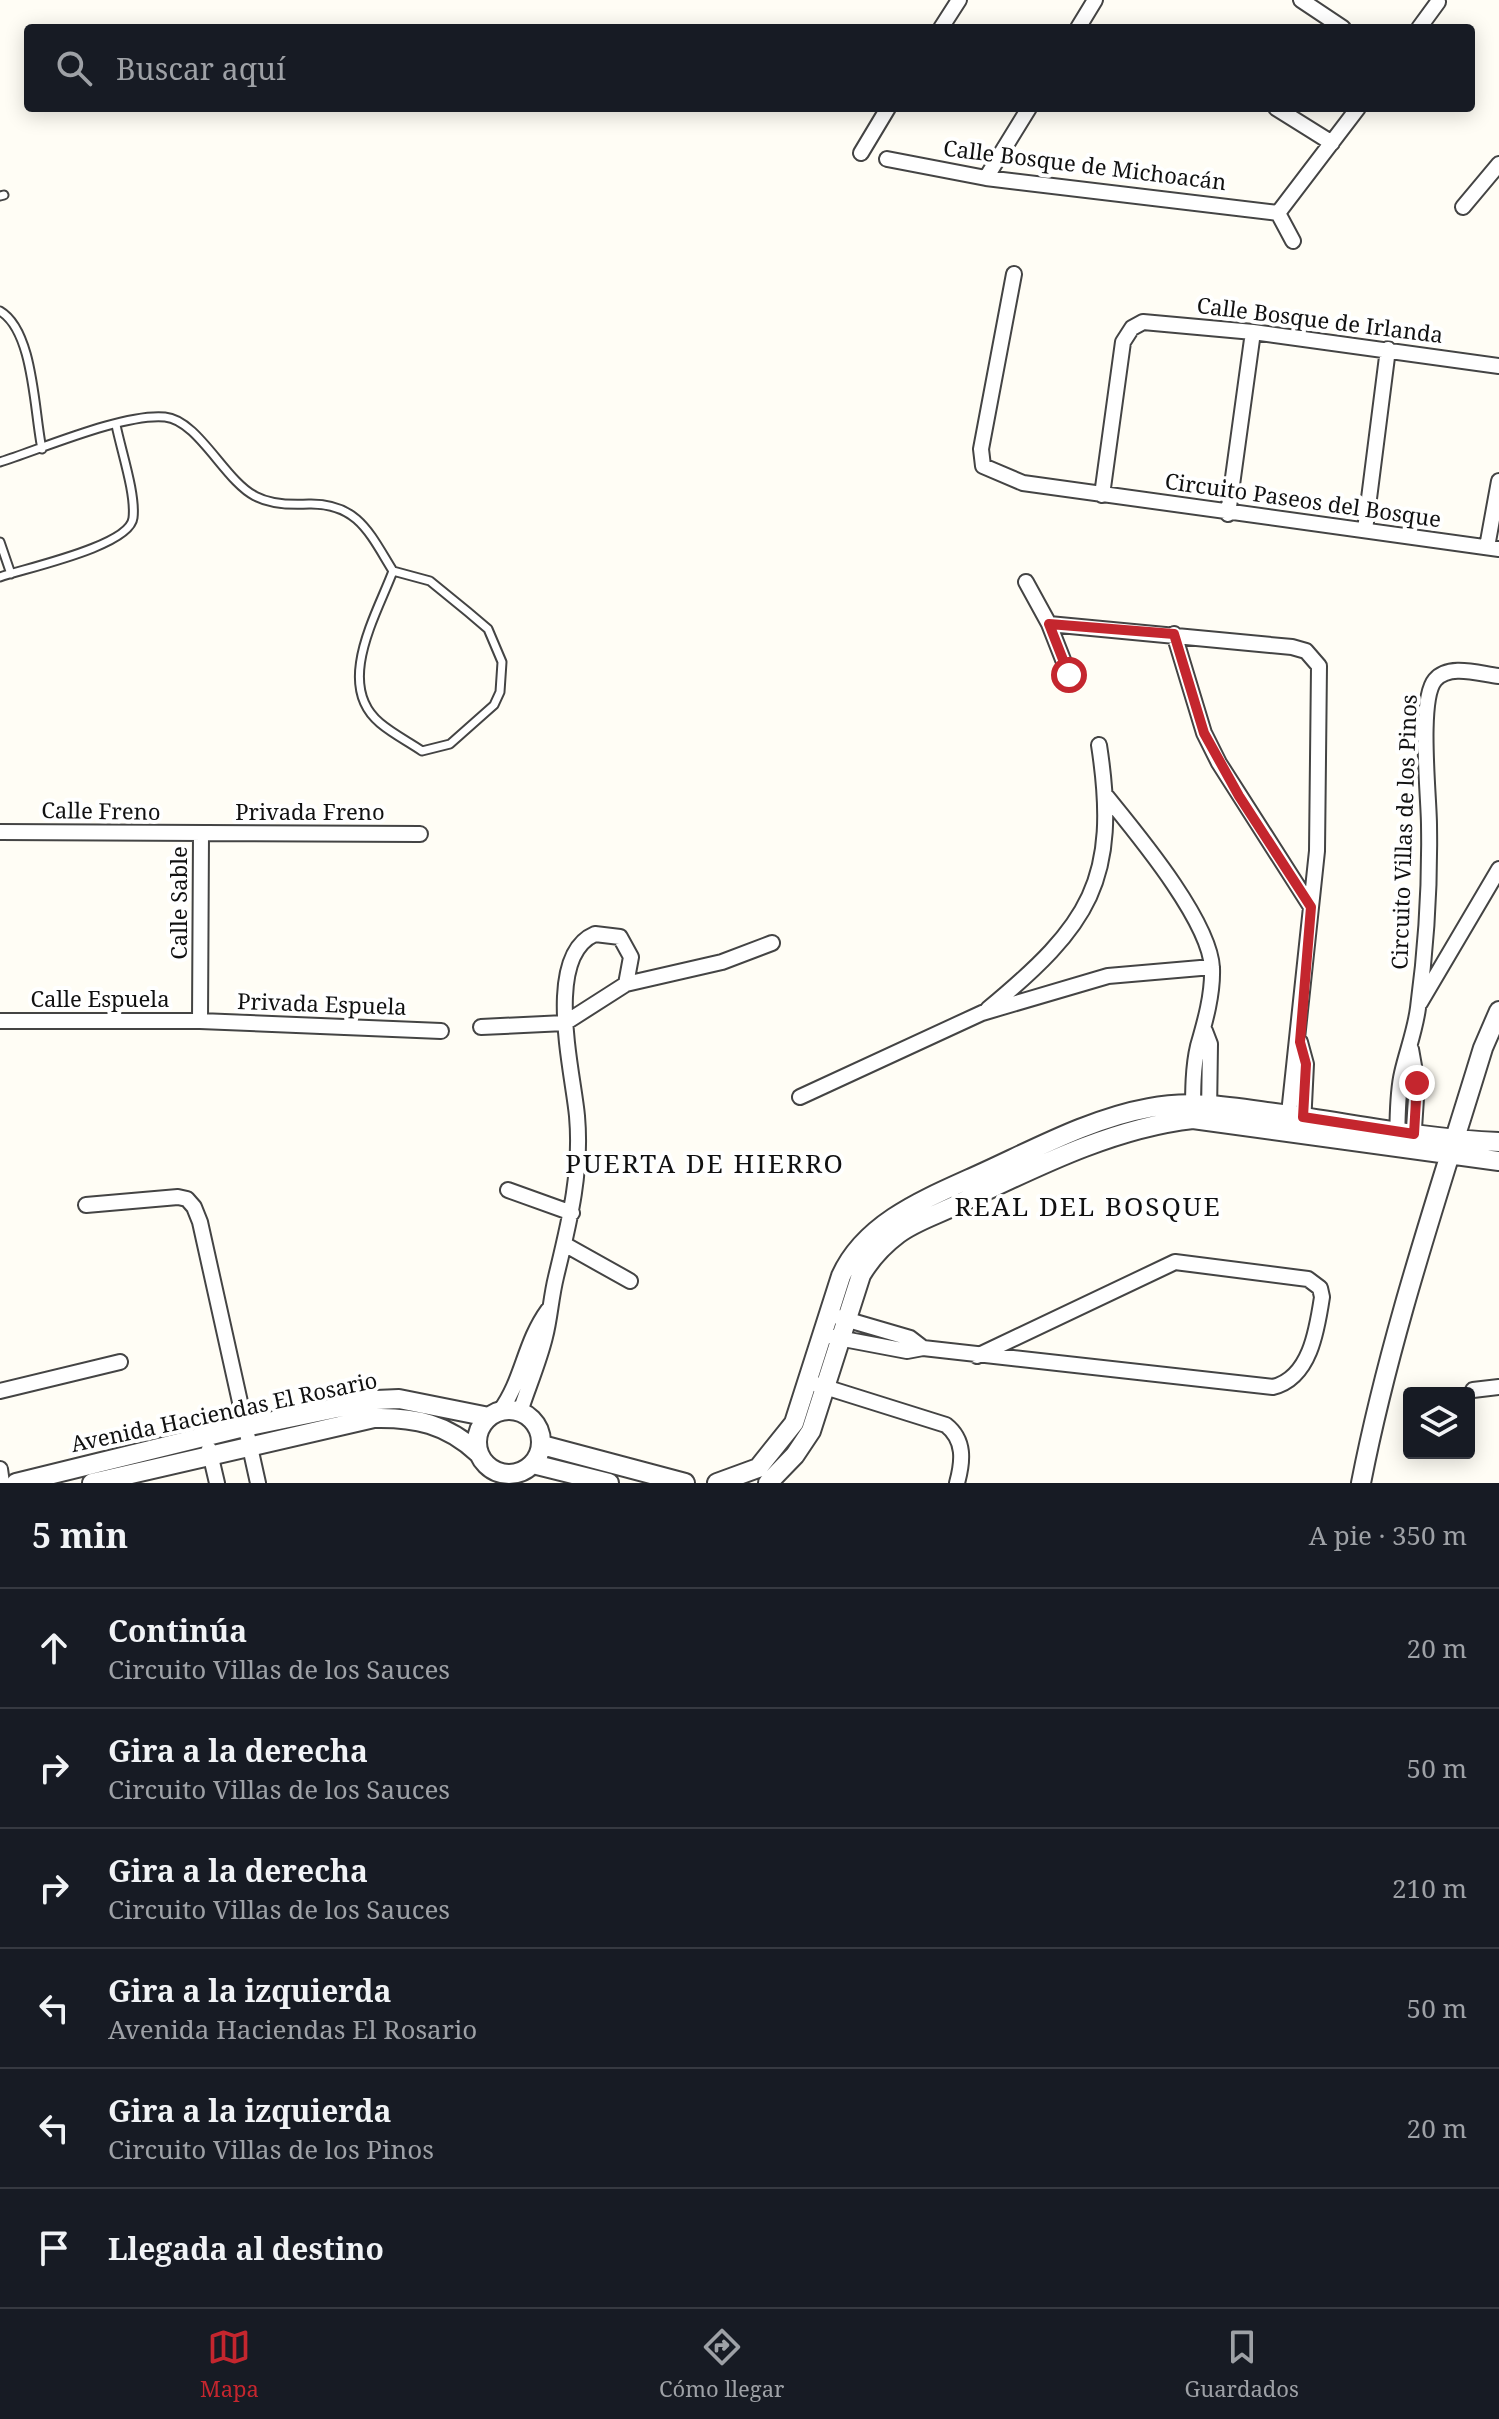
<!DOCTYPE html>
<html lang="es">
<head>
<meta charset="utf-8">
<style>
	:root { --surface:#171b24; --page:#242831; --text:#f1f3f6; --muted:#9ea1a6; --line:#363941; --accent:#c4262e }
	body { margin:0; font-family:"Noto Serif",serif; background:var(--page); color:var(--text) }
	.controls { position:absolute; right:24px; bottom:24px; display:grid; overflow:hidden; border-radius:8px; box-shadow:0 4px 20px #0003 }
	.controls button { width:72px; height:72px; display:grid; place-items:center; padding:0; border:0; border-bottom:2px solid var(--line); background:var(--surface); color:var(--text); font:40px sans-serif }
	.stop { position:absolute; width:24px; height:24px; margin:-18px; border:6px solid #c4262e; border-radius:50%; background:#fff }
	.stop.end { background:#c4262e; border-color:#fff; box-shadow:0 2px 8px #0008 }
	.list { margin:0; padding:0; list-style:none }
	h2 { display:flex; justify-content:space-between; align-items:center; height:104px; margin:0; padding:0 32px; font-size:34px }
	h2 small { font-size:26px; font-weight:400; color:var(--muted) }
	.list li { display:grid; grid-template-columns:52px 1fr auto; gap:24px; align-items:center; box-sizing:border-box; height:120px; padding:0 32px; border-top:2px solid var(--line) }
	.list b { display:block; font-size:30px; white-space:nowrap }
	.list p { margin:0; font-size:26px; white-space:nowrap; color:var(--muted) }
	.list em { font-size:26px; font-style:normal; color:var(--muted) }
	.icon { flex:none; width:44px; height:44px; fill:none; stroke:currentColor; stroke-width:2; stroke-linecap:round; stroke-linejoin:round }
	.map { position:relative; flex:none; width:1499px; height:1483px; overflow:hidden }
	.search { position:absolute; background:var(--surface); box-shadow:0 4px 20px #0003; left:24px; right:24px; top:24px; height:88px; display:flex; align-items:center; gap:20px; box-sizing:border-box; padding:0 28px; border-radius:8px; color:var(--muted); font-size:30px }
	.sheet { height:824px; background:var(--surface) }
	nav { display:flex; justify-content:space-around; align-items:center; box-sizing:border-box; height:112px; border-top:2px solid var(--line); background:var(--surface); font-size:22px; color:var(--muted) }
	nav a { display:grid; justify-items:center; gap:4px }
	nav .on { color:var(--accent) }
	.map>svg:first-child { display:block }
</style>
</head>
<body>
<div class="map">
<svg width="1499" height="1483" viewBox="0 0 1499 1483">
	<rect width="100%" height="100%" fill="#fffdf5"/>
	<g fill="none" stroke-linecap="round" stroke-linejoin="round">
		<defs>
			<path id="service" d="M0,196L4,195
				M0,311C34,331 34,412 42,449
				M0,462C41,449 124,413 165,417C198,420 225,481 255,496C270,504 292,505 309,504C358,503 370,534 393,571L430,581L468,612L488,629L502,662L500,692L494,705L450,744L422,751C409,742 393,734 380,723C334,685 377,614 393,571
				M0,542L11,574
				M0,577C26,568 130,546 133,518C136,494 121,450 116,425"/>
			<path id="minor" d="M1301,0L1343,28
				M941,28L959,0
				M1078,28L1095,0
				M1419,28L1438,2
				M1276,108L1332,143
				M861,153L888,108
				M887,159L986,178L1278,213
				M986,178L1029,108
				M1463,207L1499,164
				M1278,213L1358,108
				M1278,213L1293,241
				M1014,274L981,449L983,466L1023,483L1499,549
				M1102,495L1123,342L1132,328L1143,322L1253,332L1499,366
				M1228,514L1253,332
				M1365,530L1388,349
				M1487,547L1499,481
				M1026,582L1049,624L1069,675
				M1049,624L1292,647L1306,651L1319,666L1317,851L1288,1123
				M1174,634L1204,733L1219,763L1311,907
				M1107,797C1137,834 1210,921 1212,968C1213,994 1205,1022 1198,1046C1193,1067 1193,1092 1193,1114
				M0,832L420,834
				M626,984L722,962L772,943
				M1420,1003L1499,869
				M988,1009C1089,925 1120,881 1099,745
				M0,1021H200L441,1031
				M200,1021L201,834
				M481,1027L565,1023L626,984L631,957L620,937L595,934C543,956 573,1072 577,1116C582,1173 569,1223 556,1277C551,1297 550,1318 545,1337C539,1362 528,1387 520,1412
				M1205,1031L1210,1044L1209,1114
				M1300,1042L1306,1064L1303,1125
				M1411,1049L1417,1083L1413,1144
				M800,1097L982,1013L1108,976L1212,967
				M1397,1140C1398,1118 1397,1094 1402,1073C1407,1051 1415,1031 1418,1008C1426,949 1430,885 1429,825C1429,797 1418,700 1435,680C1449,663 1480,674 1499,676
				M508,1190L572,1213
				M86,1205L178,1197L187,1199L194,1207L200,1222L258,1483
				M564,1244L630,1281
				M838,1317L910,1338L923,1348
				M833,1337L907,1351L923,1348L1273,1387C1310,1378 1317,1330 1322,1297L1320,1288L1308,1279L1175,1262L977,1356
				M809,1382L946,1425C965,1440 963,1461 957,1483
				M1473,1390L1499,1387
				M0,1391L120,1362
				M500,1411C523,1380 524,1343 548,1310
				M209,1449L217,1483
				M0,1469L2,1483"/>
			<path id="tertiary" d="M477 1442a32 32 0 1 1 64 0a32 32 0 1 1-64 0Z
				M542,1445L685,1483
				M533,1464L609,1483
				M16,1483L244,1427L376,1400L399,1399L489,1417
				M92,1483L374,1418C415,1417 447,1424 478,1453
				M717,1483L758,1468L794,1423L841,1276C864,1225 920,1201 969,1179C1026,1154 1087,1119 1149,1108C1194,1099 1237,1108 1282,1114C1354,1124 1426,1139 1499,1142
				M768,1483L795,1455L811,1431L861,1275C871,1258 882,1246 898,1234C915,1221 939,1214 958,1204C1032,1169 1111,1128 1193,1119L1499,1161
				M1361,1483C1390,1335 1439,1192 1483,1048L1499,1011"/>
		</defs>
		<use href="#service" stroke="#444" stroke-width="11"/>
		<use href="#minor" stroke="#444" stroke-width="18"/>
		<use href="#tertiary" stroke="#444" stroke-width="22"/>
		<use href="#service" stroke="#fff" stroke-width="7"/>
		<use href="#minor" stroke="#fff" stroke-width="14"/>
		<use href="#tertiary" stroke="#fff" stroke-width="18"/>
	</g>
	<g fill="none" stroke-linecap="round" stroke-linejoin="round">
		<path stroke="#c4262e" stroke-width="10" d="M1069,675L1049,624L1174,634L1204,733L1239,796L1311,907L1300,1042L1306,1064L1303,1117L1414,1134L1417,1083"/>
	</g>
	<g text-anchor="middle" stroke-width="8" stroke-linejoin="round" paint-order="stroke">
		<g font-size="22" fill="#111" stroke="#fff">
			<text transform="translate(1085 165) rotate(7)" y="8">Calle Bosque de Michoacán</text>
			<text transform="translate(1320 320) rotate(7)" y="8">Calle Bosque de Irlanda</text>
			<text transform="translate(1303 500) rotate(8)" y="8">Circuito Paseos del Bosque</text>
			<text transform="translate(101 811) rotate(1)" y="8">Calle Freno</text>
			<text x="310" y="820">Privada Freno</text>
			<text transform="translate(1404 832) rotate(-88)" y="8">Circuito Villas de los Pinos</text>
			<text transform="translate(179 903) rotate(-90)" y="8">Calle Sable</text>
			<text x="100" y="1007">Calle Espuela</text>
			<text transform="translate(322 1004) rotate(2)" y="8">Privada Espuela</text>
			<text transform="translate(224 1412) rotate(-12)" y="8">Avenida Haciendas El Rosario</text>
		</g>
		<g font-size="26" letter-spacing="2" fill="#111" stroke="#fff">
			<text x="705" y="1173">PUERTA DE HIERRO</text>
			<text x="1088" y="1216">REAL DEL BOSQUE</text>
		</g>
	</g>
</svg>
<div class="controls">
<button><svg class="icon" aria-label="layers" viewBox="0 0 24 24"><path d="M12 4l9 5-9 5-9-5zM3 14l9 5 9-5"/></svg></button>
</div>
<div class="stop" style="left:1069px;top:675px"></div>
<div class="stop end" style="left:1417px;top:1083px"></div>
<div class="search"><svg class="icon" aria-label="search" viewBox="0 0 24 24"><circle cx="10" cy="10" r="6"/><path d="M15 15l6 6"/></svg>Buscar aquí</div>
</div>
<section class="sheet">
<h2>5 min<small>A pie · 350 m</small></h2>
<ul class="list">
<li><svg class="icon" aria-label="ahead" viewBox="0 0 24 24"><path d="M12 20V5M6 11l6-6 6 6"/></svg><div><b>Continúa</b><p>Circuito Villas de los Sauces</p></div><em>20 m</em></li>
<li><svg class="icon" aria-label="right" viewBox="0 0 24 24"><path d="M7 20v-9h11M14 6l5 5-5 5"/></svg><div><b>Gira a la derecha</b><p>Circuito Villas de los Sauces</p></div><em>50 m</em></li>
<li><svg class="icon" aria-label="right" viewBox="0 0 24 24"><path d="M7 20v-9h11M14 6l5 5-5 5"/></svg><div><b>Gira a la derecha</b><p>Circuito Villas de los Sauces</p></div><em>210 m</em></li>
<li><svg class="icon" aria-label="left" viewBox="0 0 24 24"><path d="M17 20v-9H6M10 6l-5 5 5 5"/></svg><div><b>Gira a la izquierda</b><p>Avenida Haciendas El Rosario</p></div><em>50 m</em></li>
<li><svg class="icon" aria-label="left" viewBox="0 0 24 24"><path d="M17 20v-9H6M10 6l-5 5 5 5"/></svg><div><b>Gira a la izquierda</b><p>Circuito Villas de los Pinos</p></div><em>20 m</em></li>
<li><svg class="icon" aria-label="arrive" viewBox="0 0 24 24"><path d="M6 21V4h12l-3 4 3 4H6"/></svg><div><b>Llegada al destino</b></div></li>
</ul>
</section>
<nav>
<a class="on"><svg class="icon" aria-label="map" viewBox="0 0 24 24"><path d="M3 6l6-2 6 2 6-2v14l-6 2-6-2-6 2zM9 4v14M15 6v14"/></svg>Mapa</a>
<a><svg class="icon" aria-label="directions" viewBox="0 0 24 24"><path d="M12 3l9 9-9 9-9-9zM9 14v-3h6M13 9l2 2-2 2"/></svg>Cómo llegar</a>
<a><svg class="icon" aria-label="saved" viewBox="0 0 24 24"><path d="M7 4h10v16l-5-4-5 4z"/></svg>Guardados</a>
</nav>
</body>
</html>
